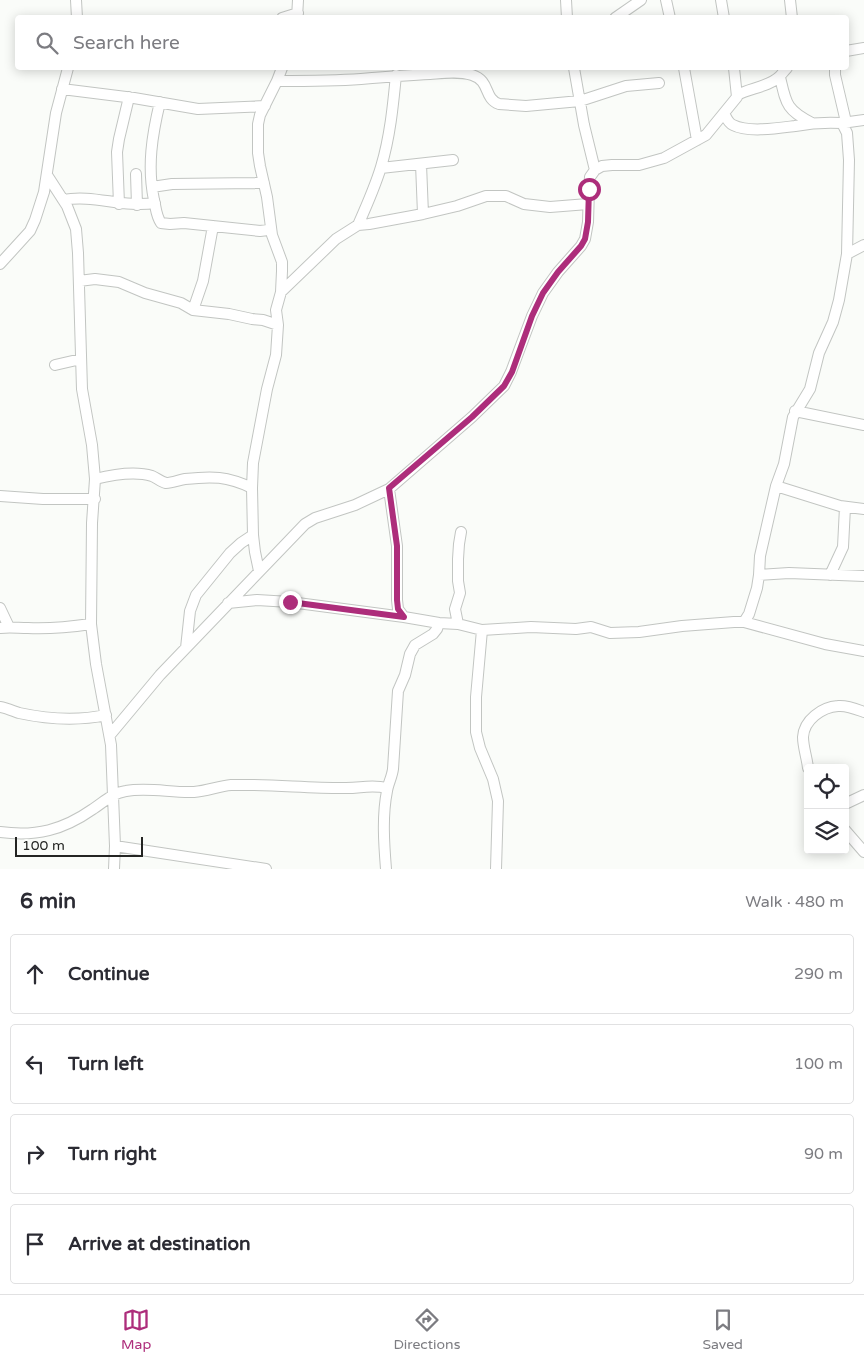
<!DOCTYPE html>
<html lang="en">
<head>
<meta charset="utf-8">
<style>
	:root { --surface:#fff; --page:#f2f2f3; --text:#2b2b33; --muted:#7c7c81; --line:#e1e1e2; --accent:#ad2d7b }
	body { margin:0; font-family:"Varela Round",sans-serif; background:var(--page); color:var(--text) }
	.controls { position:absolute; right:15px; bottom:15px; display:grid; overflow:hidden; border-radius:5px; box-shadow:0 2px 12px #0003 }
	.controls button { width:45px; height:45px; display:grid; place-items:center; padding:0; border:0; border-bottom:1px solid var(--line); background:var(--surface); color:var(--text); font:25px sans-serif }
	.scale { position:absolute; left:15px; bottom:12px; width:128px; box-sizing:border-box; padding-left:5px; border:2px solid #242523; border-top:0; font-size:14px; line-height:18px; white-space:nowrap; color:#242523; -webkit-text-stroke:4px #fafcf9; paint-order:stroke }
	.stop { position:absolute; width:15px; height:15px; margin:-11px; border:4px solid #ad2d7b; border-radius:50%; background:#fff }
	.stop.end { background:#ad2d7b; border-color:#fff; box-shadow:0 1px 5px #0008 }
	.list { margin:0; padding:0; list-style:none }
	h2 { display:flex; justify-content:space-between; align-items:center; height:65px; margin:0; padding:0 20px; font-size:21px }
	h2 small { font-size:16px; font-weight:400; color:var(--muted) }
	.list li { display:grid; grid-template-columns:32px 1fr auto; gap:15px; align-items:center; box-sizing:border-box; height:80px; margin:0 10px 10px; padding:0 10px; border:1px solid var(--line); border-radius:5px }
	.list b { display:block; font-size:19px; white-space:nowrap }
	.list em { font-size:16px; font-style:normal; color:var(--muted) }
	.icon { flex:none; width:28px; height:28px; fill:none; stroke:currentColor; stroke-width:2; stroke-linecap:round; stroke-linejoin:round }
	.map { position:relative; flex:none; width:864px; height:869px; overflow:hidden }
	.search { position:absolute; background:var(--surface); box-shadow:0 2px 12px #0003; left:15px; right:15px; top:15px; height:55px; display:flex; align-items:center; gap:12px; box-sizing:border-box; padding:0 18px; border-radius:5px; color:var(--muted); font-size:19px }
	.sheet { height:425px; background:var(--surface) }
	nav { display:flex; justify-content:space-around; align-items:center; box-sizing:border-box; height:70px; border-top:1px solid var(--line); background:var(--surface); font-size:14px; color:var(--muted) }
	nav a { display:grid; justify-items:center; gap:2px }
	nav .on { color:var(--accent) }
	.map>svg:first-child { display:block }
</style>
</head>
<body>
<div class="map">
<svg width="864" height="869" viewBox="0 0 864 869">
	<rect width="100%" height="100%" fill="#fafcf9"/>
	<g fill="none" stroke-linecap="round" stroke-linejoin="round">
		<defs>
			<path id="minor" d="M76,0L77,18
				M566,0L567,18
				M666,0L670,18
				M721,0L724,18
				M790,0L792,18
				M282,18L298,13
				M297,18L298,0
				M615,18L641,0
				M846,51L864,48
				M574,68L584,125L595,170
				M684,68L697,140
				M734,68L737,97
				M835,68V75L846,122
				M780,77C786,103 786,110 812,123
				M277,81C305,81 333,81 361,79C384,77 407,75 430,74C444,73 458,71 472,75C491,81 483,98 499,104L526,106L580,101L626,86L659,83
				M62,89L134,98L198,109L265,106
				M160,102C152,135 147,167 154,200C156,208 156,216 161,223L170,224L184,223L260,231L268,230L271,228
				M724,113C726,117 728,123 733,125C748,133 779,128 795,126C811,123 826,122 842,123L847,133L849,160L847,254L839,300L833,322L819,353L810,389L793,417L784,464L776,486L760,556L759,575L757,588L749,614L744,622
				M842,123L864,120
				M421,164L423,214
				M381,168L453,160
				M136,174L137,205
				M47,175L67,206L76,229L78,253L82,389L92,445L95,479L92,523L91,624L96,664L111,745L115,846L114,869
				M152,187L172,184L264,183
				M63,200C94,194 122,208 155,203
				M119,204L117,152L119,139L129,97
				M358,225C366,207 375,187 381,167C390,137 393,106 396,75
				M847,254L864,245
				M0,264L30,231L35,220L44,192L56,113L68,68
				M79,281L95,279L119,282L145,293L181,303L193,310L229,314L252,319L263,320L278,325
				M281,292L336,239L358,225L369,224L423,214L457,206L486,196H506L524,204L550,207L588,204
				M193,310L203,281L213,226
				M55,365L81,359
				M795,411L864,425
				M95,479C111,475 136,471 152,476C157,478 161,482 166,483C172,483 179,480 185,479C212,476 227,476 252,488
				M776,486L840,506L864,509
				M389,489L397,546V600L398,609L404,617
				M0,496L43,499H95
				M259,571L255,552L253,535L252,488L253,463L267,389L276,355L278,325L276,310L281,292L282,271V262L272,235L267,197L260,166L258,153V124L260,115L277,81L282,68
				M759,575L789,573L864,576
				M830,575L843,547L845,507
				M228,603L257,600L290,602L404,617L439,623L458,624L482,630L531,627L576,629L591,627L610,633L639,632L682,626L734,622H744L825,644L864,651
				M0,608L9,627
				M458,624L455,609L460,593L458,581V559L459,544L461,532
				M0,628C10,627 18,628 28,628C49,629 70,627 91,624
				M482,630L476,697V732L480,748L493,779L498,801L496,869
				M186,648L190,611L196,595L230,553L241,543L253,535
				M0,707C6,708 13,711 19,713C47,719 78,721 106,715
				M110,735L160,675L305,524L315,518L355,505L389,489L472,417L504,386L511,372L532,316L543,293L558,272L581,246L585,239L588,222L589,189L590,177L595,170L602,166L612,165H639L664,158L706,135L737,97V95C750,88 768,87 779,77C782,74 784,71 787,68
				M808,768C807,758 803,747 803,737C804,720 822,707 838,706C847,705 856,709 864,712
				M845,804L864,795
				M845,830L864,852
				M0,832C36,837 63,830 93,809C104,802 112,793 126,791C148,787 172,793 194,792C207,791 219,786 231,785C268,784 305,788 342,788C359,789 369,784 387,788
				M115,846L266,869
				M386,869C384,844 382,816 387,791C388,784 392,777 393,769L398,691L405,675L410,654L415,645L433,634L437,629L439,623"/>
		</defs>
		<use href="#minor" stroke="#c2c5c2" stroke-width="12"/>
		<use href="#minor" stroke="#fff" stroke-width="10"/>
	</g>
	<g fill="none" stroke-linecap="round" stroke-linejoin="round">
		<path stroke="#ad2d7b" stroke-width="6" d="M290,602L404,617L398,609L397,600V546L389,488L472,417L504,386L512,372L532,316L543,293L558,272L581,246L585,239L588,222L589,189"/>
	</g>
</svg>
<div class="controls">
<button><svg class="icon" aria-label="locate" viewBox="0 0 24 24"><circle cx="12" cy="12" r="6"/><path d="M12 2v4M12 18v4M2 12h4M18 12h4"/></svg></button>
<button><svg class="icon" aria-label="layers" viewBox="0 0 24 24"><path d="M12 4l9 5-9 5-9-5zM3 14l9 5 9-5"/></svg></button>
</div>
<div class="scale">100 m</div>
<div class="stop" style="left:589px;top:189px"></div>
<div class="stop end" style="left:290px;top:602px"></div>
<div class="search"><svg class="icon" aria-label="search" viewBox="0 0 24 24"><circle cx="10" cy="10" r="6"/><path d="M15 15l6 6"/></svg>Search here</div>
</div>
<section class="sheet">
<h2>6 min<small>Walk · 480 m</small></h2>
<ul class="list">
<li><svg class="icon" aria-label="ahead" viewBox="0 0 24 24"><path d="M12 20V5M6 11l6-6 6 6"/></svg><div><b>Continue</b></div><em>290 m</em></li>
<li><svg class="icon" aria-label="left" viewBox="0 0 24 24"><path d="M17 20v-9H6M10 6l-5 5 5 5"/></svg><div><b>Turn left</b></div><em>100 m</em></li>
<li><svg class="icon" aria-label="right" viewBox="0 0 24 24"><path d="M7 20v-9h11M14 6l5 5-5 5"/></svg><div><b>Turn right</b></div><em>90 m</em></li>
<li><svg class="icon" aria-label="arrive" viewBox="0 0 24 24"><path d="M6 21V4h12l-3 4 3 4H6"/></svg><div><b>Arrive at destination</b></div></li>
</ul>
</section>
<nav>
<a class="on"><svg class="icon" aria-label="map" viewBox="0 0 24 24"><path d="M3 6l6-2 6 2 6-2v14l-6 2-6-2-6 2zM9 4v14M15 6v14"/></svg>Map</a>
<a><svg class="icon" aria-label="directions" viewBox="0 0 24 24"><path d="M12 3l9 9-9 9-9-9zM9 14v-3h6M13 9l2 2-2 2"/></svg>Directions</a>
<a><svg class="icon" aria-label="saved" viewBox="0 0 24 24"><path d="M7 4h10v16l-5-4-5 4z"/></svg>Saved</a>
</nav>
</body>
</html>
